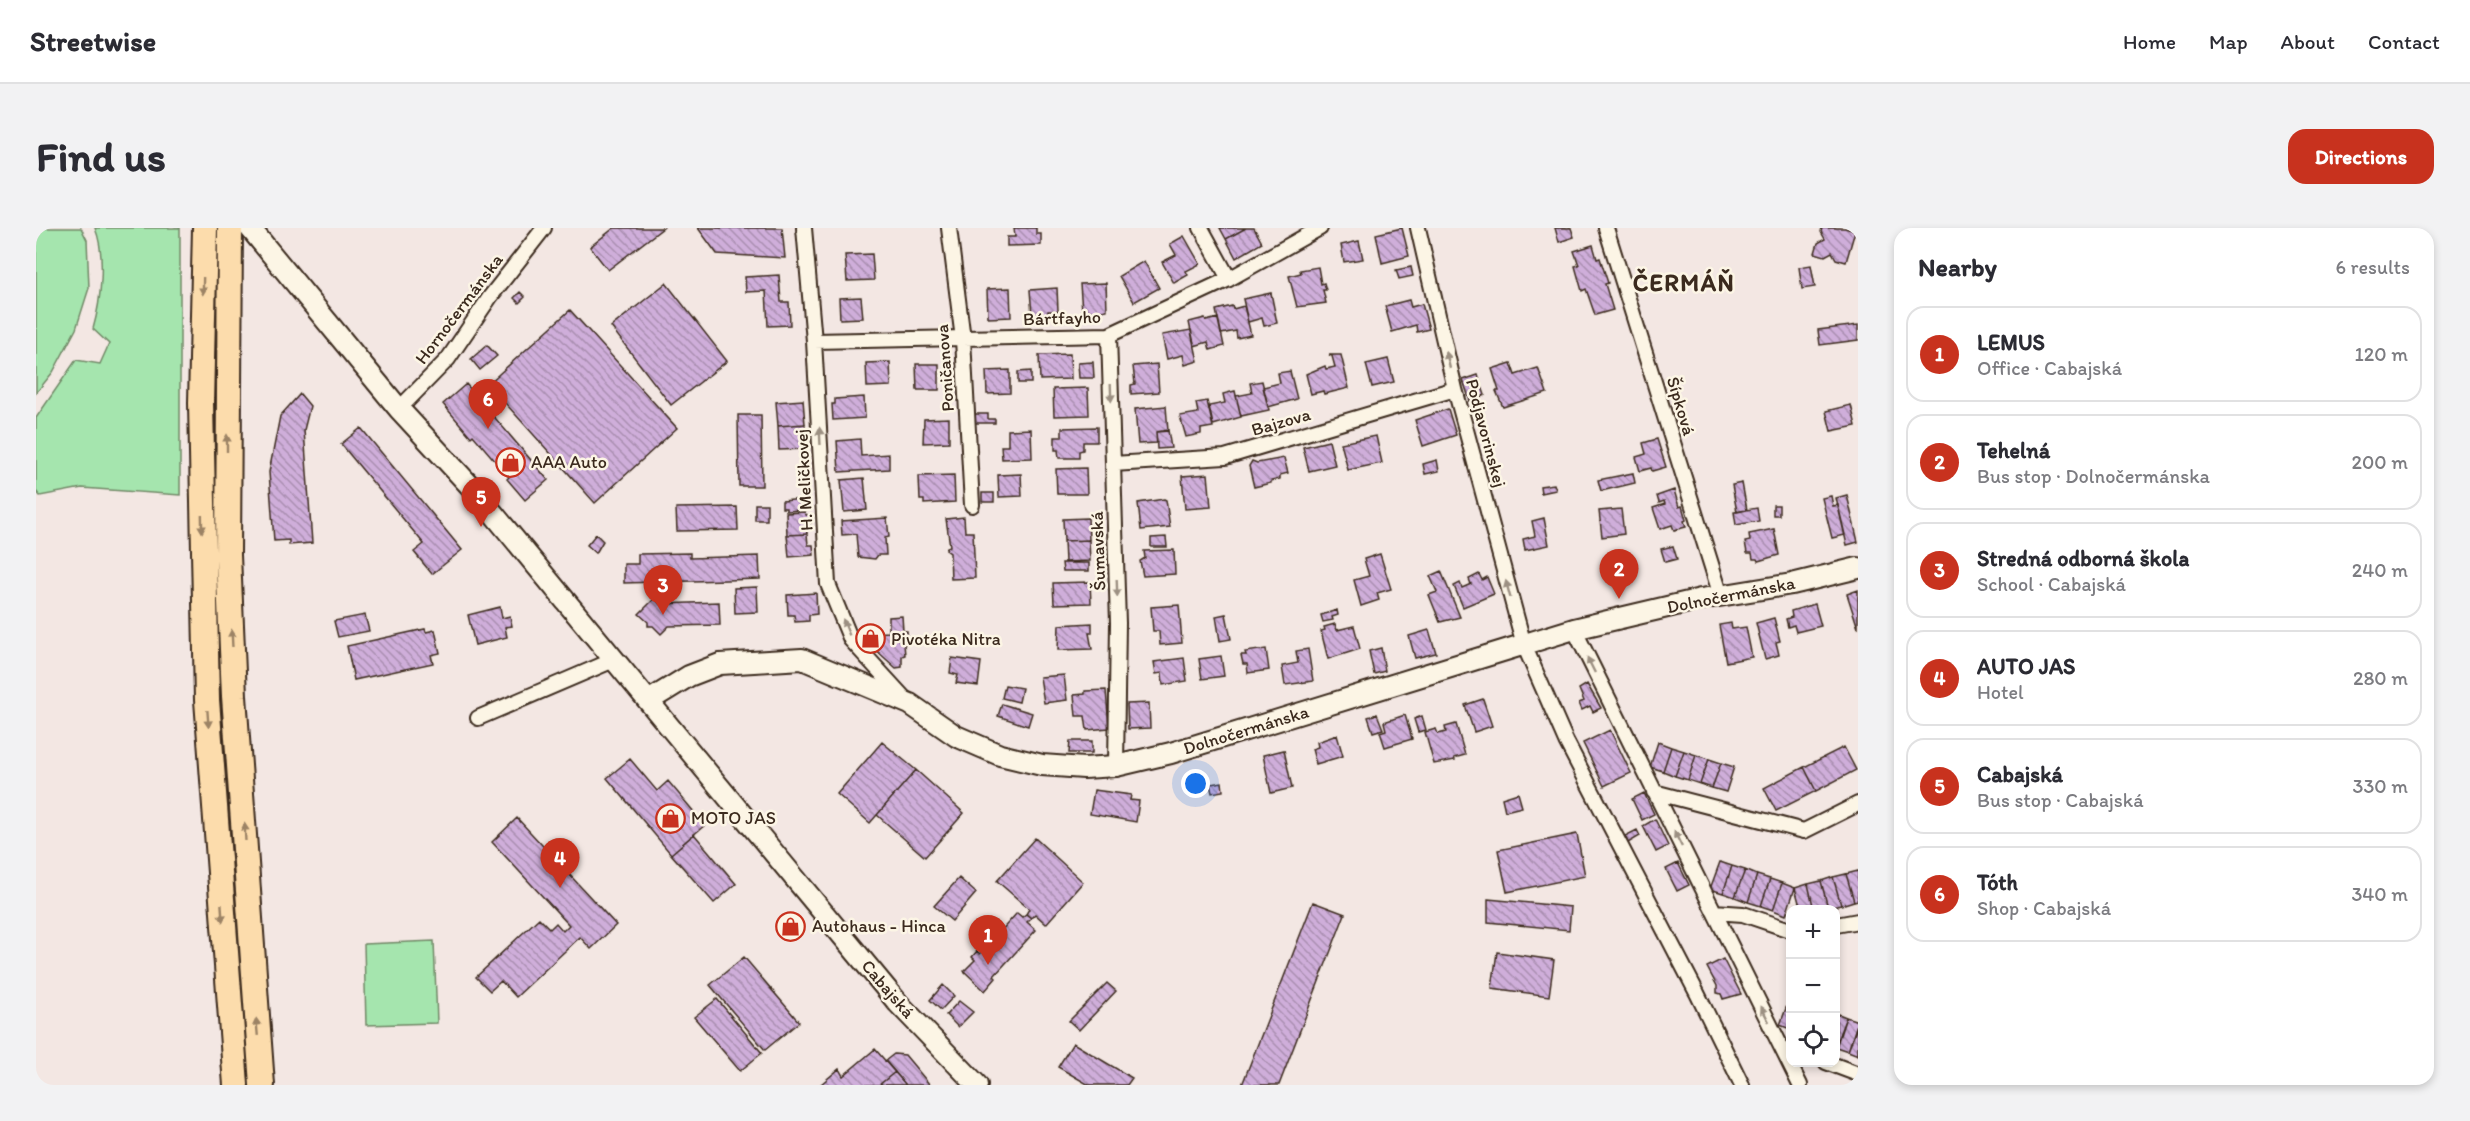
<!DOCTYPE html>
<html lang="en">
<head>
<meta charset="utf-8">
<style>
	:root { --surface:#fff; --page:#f2f2f3; --text:#2b2b33; --muted:#7c7c81; --line:#e1e1e2; --accent:#c8321e }
	body { margin:0; font-family:Itim,sans-serif; background:var(--page); color:var(--text) }
	.controls { position:absolute; right:18px; bottom:18px; display:grid; overflow:hidden; border-radius:12px; box-shadow:0 3px 9px #0003 }
	.controls button { width:54px; height:54px; display:grid; place-items:center; padding:0; border:0; border-bottom:2px solid var(--line); background:var(--surface); color:var(--text); font:30px sans-serif }
	.you { position:absolute; left:1160px; top:556px; width:21px; height:21px; margin:-15px; border:4px solid #fff; border-radius:50%; background:#1a73e8; box-shadow:0 0 0 9px #1a73e833 }
	.badge { display:grid; place-items:center; width:39px; height:39px; border-radius:50%; background:var(--accent); color:#fff; font-size:20px; font-weight:700 }
	.pin { position:absolute; translate:-50% -50px; filter:drop-shadow(0 2px 3px #0008) }
	.pin::after { content:''; position:absolute; top:32px; width:21px; height:18px; background:inherit; clip-path:polygon(0 0,100% 0,50% 100%) }
	.list { margin:0; padding:0; list-style:none }
	h2 { display:flex; justify-content:space-between; align-items:center; height:78px; margin:0; padding:0 24px; font-size:26px }
	h2 small { font-size:20px; font-weight:400; color:var(--muted) }
	.list li { display:grid; grid-template-columns:39px 1fr auto; gap:18px; align-items:center; box-sizing:border-box; height:96px; margin:0 12px 12px; padding:0 12px; border:2px solid var(--line); border-radius:18px }
	.list b { display:block; font-size:22px; white-space:nowrap }
	.list p { margin:0; font-size:20px; white-space:nowrap; color:var(--muted) }
	.list em { font-size:20px; font-style:normal; color:var(--muted) }
	.icon { flex:none; width:33px; height:33px; fill:none; stroke:currentColor; stroke-width:2; stroke-linecap:round; stroke-linejoin:round }
	.map { position:relative; flex:none; width:1822px; height:857px; overflow:hidden; border-radius:18px }
	header { display:flex; align-items:center; gap:36px; box-sizing:border-box; height:84px; padding:0 30px; background:var(--surface); border-bottom:2px solid var(--line) }
	header strong { font-size:28px }
	nav { display:flex; gap:33px; margin-inline-start:auto; font-size:21px }
	.intro { display:flex; align-items:center; justify-content:space-between; box-sizing:border-box; height:144px; padding:0 36px }
	h1 { margin:0; font-size:42px }
	.button { padding:15px 27px; border-radius:18px; background:var(--accent); color:#fff; font-size:21px; font-weight:700 }
	main { display:flex; gap:36px; padding:0 36px }
	aside { flex:1; background:var(--surface); border-radius:18px; box-shadow:0 3px 9px #0003 }
	.map>svg:first-child { display:block }
</style>
</head>
<body>
<header>
<strong>Streetwise</strong>
<nav><a>Home</a><a>Map</a><a>About</a><a>Contact</a></nav>
</header>
<div class="intro"><h1>Find us</h1><a class="button">Directions</a></div>
<main>
<div class="map">
<svg width="1822" height="857" viewBox="0 0 1822 857">
	<defs>
		<pattern id="building-back-hatch" width="6" height="6" patternUnits="userSpaceOnUse" patternTransform="scale(1.5)"><rect width="6" height="6" fill="#cfaeda"/><path d="M-1 5l2 2M0 0l6 6M5-1l2 2" fill="none" stroke="#a98eb0"/></pattern>
	</defs>
	<rect width="100%" height="100%" fill="#f3e7e3"/>
	<filter id="ink" filterUnits="userSpaceOnUse"><feTurbulence type="fractalNoise" baseFrequency=".0167" numOctaves="2"/><feDisplacementMap in="SourceGraphic" scale="12" xChannelSelector="R" yChannelSelector="G"/><feConvolveMatrix kernelMatrix="1 2 1 2 8 2 1 2 1" color-interpolation-filters="sRGB"/></filter>
	<g filter="url(#ink)">
		<path fill="#a5e5ae" stroke="#708866" stroke-width="1.5" d="M0,0H45L51,12L53,60L40,101L17,144L0,165Z
			M59,0H144V267L46,260L4,268L0,263V190L40,132L64,136L73,116L57,101C65,73 70,27 59,0Z
			M398,713L401,795L330,797L328,716Z"/>
		<path fill="url(#building-back-hatch)" stroke="#3b2a1e" stroke-width="1.5" d="M578,0H627L572,42L554,19Z
			M662,0H746L749,30L681,26Z
			M978,0H1000V6H1005V17L971,18V9H979Z
			M1184,0H1210L1190,11Z
			M1210,0H1218L1226,15L1200,30L1190,11Z
			M1366,0L1373,28L1346,35L1340,6Z
			M1519,0H1535L1538,9L1523,14Z
			M1786,0H1809L1819,3L1810,34L1800,31L1796,24L1789,28L1779,25L1782,15L1789,11L1785,4Z
			M1148,8L1164,36L1150,43L1152,47L1138,55L1126,34L1140,27L1134,16Z
			M1323,13L1327,31L1308,34L1305,17Z
			M1557,17L1561,31L1564,30L1572,55L1569,56L1577,82L1559,87L1550,61L1546,63L1539,38L1543,37L1538,23Z
			M836,26L838,52L811,53L809,27Z
			M1108,33L1123,60L1098,74L1083,48Z
			M1775,37L1779,59L1766,61L1763,39Z
			M1282,39L1285,56L1288,55L1290,62H1287L1290,75L1261,79L1253,48L1265,45L1264,42Z
			M1375,39L1377,48L1363,51L1360,42Z
			M743,47L745,74H753L754,97L732,98L730,63L710,64L709,49Z
			M630,55L691,133L635,177L575,99Z
			M1070,55L1071,82L1055,85V83H1046L1044,56Z
			M974,60L975,89L952,90L951,61Z
			M1021,60L1022,83H1012V86L996,87L994,62Z
			M484,64L489,69L483,75L478,70Z
			M1235,65L1241,95L1228,98L1226,90L1212,94L1207,71Z
			M825,69L827,90L804,91L803,70Z
			M1373,72L1375,79L1386,76L1393,101L1381,104L1380,97L1356,104L1349,78Z
			M1196,78L1197,81L1208,78L1215,107L1201,110L1200,103L1185,106L1180,82Z
			M534,82L641,200L559,275L452,156Z
			M1169,90L1170,93L1182,90L1188,118L1174,122L1172,114L1158,118L1153,94Z
			M1822,97V112L1784,117L1782,102Z
			M1155,102L1162,133L1149,137L1147,127L1131,131L1126,107Z
			M451,117L461,128L444,142L435,131Z
			M1034,126L1035,151L1004,152L1003,127Z
			M1293,127H1305L1313,160L1288,166L1287,163L1275,166L1270,146L1289,138L1290,141L1299,139L1296,128Z
			M1352,131L1358,154L1336,159L1330,136Z
			M854,134L855,158L831,159L830,135Z
			M1057,134L1058,150H1043L1042,135Z
			M1475,135L1479,147L1502,140L1511,165L1467,179L1460,163H1463L1456,141Z
			M880,136H903V162H881Z
			M1121,136L1123,164L1095,166V157L1099,156L1097,138Z
			M974,142V165L951,166L950,143Z
			M995,143V155H982V144Z
			M1254,143L1261,171L1232,179L1227,159L1244,155L1242,145Z
			M1442,147L1449,167L1434,173L1427,152Z
			M1226,153L1233,182L1205,188L1200,168L1216,165L1214,155Z
			M430,156L512,252L489,272L471,251L473,249L437,207L435,209L407,176Z
			M1052,160L1053,187L1018,188L1017,161Z
			M1199,163L1205,189L1177,197L1173,178L1189,175L1187,166Z
			M264,166L274,178L268,202L276,315L253,317V312L238,313L233,244L244,188Z
			M828,169L829,190L797,192L796,176H799V171Z
			M767,172L769,196L742,198L740,174Z
			M1171,173L1177,199L1165,201V206L1150,209L1144,188L1162,185L1160,175Z
			M1815,177L1820,198L1795,203L1790,183Z
			M1130,178L1132,203L1120,204L1121,215L1102,216L1099,181Z
			M1412,181L1420,207L1387,218L1379,192Z
			M939,186H952V191H959V195H939Z
			M702,187H725L726,258H703Z
			M913,190V214L887,215L888,191Z
			M769,196L771,221L743,222L742,198Z
			M1061,199V214H1047V222L1043,223V230H1023L1022,222H1019V209H1026V200Z
			M325,200L426,322L396,346L378,324L388,316L305,216Z
			M995,201L996,230L966,231L965,218H972V202Z
			M1132,202L1135,220L1121,221L1120,204Z
			M1340,208L1346,235L1312,242L1305,215Z
			M824,211L825,228L853,226V241L803,244L801,213Z
			M1621,211L1630,239L1616,243L1615,240L1604,243L1600,229L1610,226L1607,215Z
			M1293,213L1299,237L1273,243L1267,219Z
			M1248,230L1252,245L1244,247V251L1235,253V255L1218,259L1213,238L1216,233L1221,235Z
			M1401,232L1403,243L1389,246L1387,236Z
			M1050,240L1051,266H1021L1020,241Z
			M1597,245L1599,255L1565,263L1562,252Z
			M985,246L986,268L963,269L962,247Z
			M1172,246L1175,279L1149,281L1146,248Z
			M918,247L919,274L888,276V272H884L883,248Z
			M828,250L831,282L808,284L805,252Z
			M1706,255L1711,282L1701,284L1696,257Z
			M1518,256L1520,262L1505,265L1504,258Z
			M1638,262L1643,279L1646,278L1650,292L1648,293L1650,299L1638,302L1636,297L1624,301L1617,280L1629,276L1628,273L1623,275L1621,268Z
			M946,265H958V274H946Z
			M1811,267L1822,314L1811,317L1800,270Z
			M1795,268L1797,278L1802,277L1809,307L1796,310L1786,270Z
			M768,271L769,282L750,283V280H746V273Z
			M1128,271L1130,272L1134,299L1105,302L1102,275Z
			M719,276H731V292H719Z
			M1737,277H1743V287H1737Z
			M701,279L702,302L641,303L640,280Z
			M1721,280L1723,293L1700,297L1698,284Z
			M1585,281L1588,306L1566,309L1563,283Z
			M769,284L770,287H774L775,295H770L771,306L751,307L750,285Z
			M928,289L929,304H937L939,350L915,351L914,325L910,322L911,319L914,318L910,291Z
			M851,290L853,309L849,310L850,327H842L839,331L822,329L820,306L806,307L805,293Z
			M1052,290L1053,312L1028,313L1027,291Z
			M1508,290L1513,317L1489,322L1487,311L1499,308L1496,293Z
			M1738,301L1743,327L1722,333L1721,331H1717L1716,325H1711L1709,314L1714,313L1713,306Z
			M560,306L567,313L560,325L551,317Z
			M771,306L772,317H777L778,327L753,329L751,307Z
			M1130,309L1131,319H1115V310Z
			M1053,312L1054,333L1029,334L1028,313Z
			M1637,318L1641,331L1629,334L1625,321Z
			M1138,322L1139,346L1107,348L1104,333L1109,330L1108,323Z
			M654,325V330L723,328L724,351L588,355V336H602V326Z
			M1344,326L1355,361L1341,365L1343,372L1325,378L1318,352L1333,348L1328,331Z
			M1026,335H1053V343H1027Z
			M1405,343L1424,389L1404,394L1393,367L1401,364L1394,348Z
			M1443,346L1446,352L1451,349L1458,366L1427,379L1418,358L1424,355L1426,360L1435,356L1433,351Z
			M1054,354L1055,375L1018,376L1017,355Z
			M721,359L722,384L699,385L698,360Z
			M1822,362V400L1811,366Z
			M780,365L781,386L773,387V393L759,394L758,387H752L751,367Z
			M619,370L624,376L683,374L684,397L633,398L625,406L617,398H612V394L603,386Z
			M1779,376L1785,398L1760,404L1758,397L1752,399L1750,391L1756,389L1755,383Z
			M1143,377L1146,415L1124,417L1123,403H1117L1115,379Z
			M464,379L466,390L474,388L476,398L469,399L471,409L439,417L432,387Z
			M1301,382L1302,387L1296,389L1297,392L1287,394L1285,387Z
			M1190,386L1195,411L1184,413L1180,388Z
			M329,387L333,403L302,409L298,393Z
			M866,388L867,403H871L872,415L868,416L869,427L866,428V439L860,440L822,406L853,404V389Z
			M1738,390L1744,413L1740,414L1743,427L1729,431L1720,395Z
			M1056,395V405H1053L1056,421L1022,422L1023,397Z
			M1695,395L1696,401L1710,399L1716,429L1690,434L1683,397Z
			M1299,396L1301,402L1318,398L1324,421L1292,431L1285,403L1289,402L1288,399Z
			M389,401L390,404L399,402L404,425L395,427L397,435L318,452L311,418Z
			M1393,402L1400,425L1379,430L1373,408Z
			M1345,420L1349,443L1338,446L1333,423Z
			M1230,421L1233,442L1212,445L1211,436H1207L1205,427H1210L1209,424Z
			M1272,421L1277,453L1249,457L1246,438L1262,435L1260,423Z
			M1185,428L1188,448L1166,451L1163,431Z
			M916,430L945,434L942,458L920,455L922,447L914,445Z
			M1148,430L1151,453L1127,457L1126,445L1120,446L1118,434Z
			M1028,447L1031,472L1008,475L1004,449Z
			M1551,456L1565,480L1557,484L1554,478L1546,482L1543,475L1548,473L1543,461Z
			M969,457L986,460L983,474L966,470Z
			M1070,462L1073,500L1051,502L1049,488H1040L1038,467L1049,466V463Z
			M1447,471L1456,498L1438,504L1429,477Z
			M1113,475L1114,500L1092,501L1091,476Z
			M966,476L996,485L992,498L962,488Z
			M1341,486L1347,501L1337,504L1332,489Z
			M1369,487L1376,511L1349,519L1344,504L1350,502L1348,494Z
			M1386,488L1390,502L1382,504L1378,491Z
			M1420,496L1429,527L1418,530L1419,532L1398,536L1389,504L1400,501L1402,506L1410,504L1409,499Z
			M1574,502L1595,545L1568,558L1547,515Z
			M1301,507L1307,528L1280,536L1276,521L1282,519L1281,514Z
			M1034,513H1056V525H1033Z
			M846,514L880,542L834,595L801,566Z
			M1622,514L1635,519L1627,543L1614,539Z
			M1635,519L1648,523L1639,548L1627,543Z
			M1808,519L1820,542L1780,563L1768,539Z
			M1248,522L1256,560L1235,565L1227,527Z
			M1648,523L1660,527L1652,552L1639,548Z
			M1660,527L1673,531L1664,556L1652,552Z
			M594,531L621,563L632,553L669,597L635,626L571,550Z
			M1673,531L1685,535L1676,560L1664,556Z
			M1685,535L1698,539L1690,564L1676,560Z
			M1768,539L1780,563L1740,583L1728,560Z
			M880,542L928,585L889,629L841,587Z
			M1186,554L1187,563L1176,565L1174,556Z
			M1058,562L1095,567L1094,572L1103,573L1100,594L1054,586Z
			M1482,565L1486,579L1469,583L1466,570Z
			M1608,565L1618,586L1606,592L1596,571Z
			M481,590L580,697L555,721L544,709L480,769L465,753L454,763L440,749L503,690L514,701L520,695L527,703L533,697L456,614Z
			M1619,591L1632,618L1620,624L1607,598Z
			M1601,602L1604,608L1592,615L1589,608Z
			M658,606L700,656L678,675L635,626Z
			M1541,606L1549,648L1471,664L1462,622Z
			M999,610L1047,654L1010,696L999,686L995,690L990,686L993,681L961,653Z
			M1684,634L1696,638L1687,665L1674,661Z
			M1642,635L1653,657L1641,663L1630,641Z
			M1696,638L1709,642L1699,669L1687,665Z
			M1709,642L1721,647L1712,674L1699,669Z
			M1822,643V672L1818,673L1810,646Z
			M1810,646L1818,673L1805,677L1797,649Z
			M1721,647L1734,651L1725,678L1712,674Z
			M1797,649L1805,677L1792,680L1785,653Z
			M923,650L940,665L916,693L898,678Z
			M1734,651L1746,655L1737,682L1725,678Z
			M1785,653L1792,680L1778,682L1772,656Z
			M1746,655L1759,660L1750,687L1737,682Z
			M1772,656L1778,682H1765L1759,660Z
			M1452,671L1535,679L1533,702L1452,694Z
			M1277,674L1309,686L1243,857H1206Z
			M981,685L986,689L990,686L995,690L991,694L1000,702L958,748L960,750L949,763L928,743L939,732L936,729L941,723L944,726Z
			M1461,724L1518,732L1513,768L1456,760Z
			M708,729L763,794L729,822L674,757Z
			M1687,731L1705,766L1687,771L1685,766L1681,765V758L1671,739Z
			M1071,755L1080,763L1043,802L1033,793Z
			M907,757L918,768L905,782L894,772Z
			M1754,769V801L1744,797Z
			M681,771L726,825L704,843L658,789Z
			M923,773L937,784L922,799L910,787Z
			M1800,785L1810,789L1800,815Z
			M1810,789L1822,793L1812,823L1800,819Z
			M1822,797V827L1812,823Z
			M1037,815L1096,850L1091,857H1053L1022,839Z
			M839,821L859,844L843,857H784L803,841L807,848Z
			M858,826L869,827L894,857H870L849,833Z
			M859,844L870,857H843Z"/>
		<g fill="none" stroke-linecap="round" stroke-linejoin="round">
			<defs>
				<path id="street" d="M768,0L778,113L792,356L815,412L870,472
					M913,0L927,111L936,277
					M1165,0L1193,51
					M1382,0L1419,161L1488,417L1530,513L1661,765L1706,857
					M1570,0L1685,368
					M1073,107L1082,395L1080,538
					M778,113L1073,107L1193,51L1284,0
					M363,181L412,131L454,69L508,0
					M1077,236L1189,229L1419,161
					M1538,401L1764,857
					M442,490L580,431
					M1618,564L1768,603L1822,576
					M1678,684L1707,686L1754,702
					M1800,697L1822,693
					M1790,834L1822,846"/>
				<path id="secondary" d="M214,0L363,181L437,261L862,775L941,857
					M614,472L653,448L684,436L766,431L874,476L920,508L964,527L1006,537L1048,540L1080,538L1135,525L1538,401L1665,371L1756,356L1822,340"/>
				<path id="highway" d="M169,0L165,175L171,472L200,857
					M194,0L192,327L198,468L226,857"/>
			</defs>
			<use href="#street" stroke="#3b2a1e" stroke-width="18"/>
			<use href="#secondary" stroke="#3b2a1e" stroke-width="24"/>
			<use href="#highway" stroke="#3b2a1e" stroke-width="28"/>
			<use href="#street" stroke="#fcf5e5" stroke-width="14"/>
			<use href="#secondary" stroke="#fcf5e5" stroke-width="20"/>
			<use href="#highway" stroke="#fcdcac" stroke-width="24"/>
		</g>
		<defs><path id="oneway-solid" d="M-6-.8H1V-3.2L6.5 0L1 3.2V.8H-6Z" transform="scale(1.5)"/></defs>
		<g fill="#9c8365">
			<use href="#oneway-solid" transform="translate(167 58) rotate(91)"/>
			<use href="#oneway-solid" transform="translate(191 215) rotate(-90)"/>
			<use href="#oneway-solid" transform="translate(166 296) rotate(89)"/>
			<use href="#oneway-solid" transform="translate(196 410) rotate(-93)"/>
			<use href="#oneway-solid" transform="translate(172 491) rotate(86)"/>
			<use href="#oneway-solid" transform="translate(209 604) rotate(-93)"/>
			<use href="#oneway-solid" transform="translate(186 685) rotate(86)"/>
			<use href="#oneway-solid" transform="translate(221 799) rotate(-95)"/>
		</g>
		<g fill="#9c9082">
			<use href="#oneway-solid" transform="translate(1412 132) rotate(-103)"/>
			<use href="#oneway-solid" transform="translate(1075 165) rotate(88)"/>
			<use href="#oneway-solid" transform="translate(784 208) rotate(-93)"/>
			<use href="#oneway-solid" transform="translate(1081 360) rotate(88)"/>
			<use href="#oneway-solid" transform="translate(1472 361) rotate(-105)"/>
			<use href="#oneway-solid" transform="translate(810 399) rotate(-112)"/>
			<use href="#oneway-solid" transform="translate(1555 437) rotate(-116)"/>
			<use href="#oneway-solid" transform="translate(1642 611) rotate(-116)"/>
			<use href="#oneway-solid" transform="translate(1729 786) rotate(-117)"/>
		</g>
	</g>
	<defs>
		<symbol id="shop-ring" viewBox="-11 -11 22 22"><circle r="9.5" fill="#fcf5e5" stroke="#c8321e" stroke-width="1.5"/><path d="M-5-2.5h2.3a2.7 3.5 0 0 1 5.4 0H5L5.5 6h-11ZM-1.5-2.5h3a1.5 2.3 0 0 0-3 0Z" fill="#c8321e"/></symbol>
	</defs>
	<g fill-rule="evenodd">
		<use href="#shop-ring" x="458" y="218" width="33" height="33"/>
		<use href="#shop-ring" x="818" y="394" width="33" height="33"/>
		<use href="#shop-ring" x="618" y="574" width="33" height="33"/>
		<use href="#shop-ring" x="738" y="682" width="33" height="33"/>
	</g>
	<g text-anchor="middle" stroke-width="5" stroke-linejoin="round" paint-order="stroke">
		<g font-size="18" fill="#3b2a1e" stroke="#fcf5e5">
			<text transform="translate(423 81) rotate(-53)" y="6">Hornočermánska</text>
			<text transform="translate(1026 90) rotate(-2)" y="6">Bártfayho</text>
			<text transform="translate(909 140) rotate(-94)" y="6">Poničanova</text>
			<text transform="translate(1645 178) rotate(73)" y="6">Šípková</text>
			<text transform="translate(1245 194) rotate(-16)" y="6">Bajzova</text>
			<text transform="translate(1450 205) rotate(75)" y="6">Podjavorinskej</text>
			<text transform="translate(768 252) rotate(-93)" y="6">H. Meličkovej</text>
			<text transform="translate(1062 323) rotate(-92)" y="6">Šumavská</text>
			<text transform="translate(1695 367) rotate(-11)" y="6">Dolnočermánska</text>
			<text transform="translate(1210 502) rotate(-17)" y="6">Dolnočermánska</text>
			<text transform="translate(852 761) rotate(49)" y="6">Cabajská</text>
		</g>
		<g font-size="18" fill="#3b2a1e" stroke="#fcf5e5" text-anchor="start">
			<text x="495" y="240">AAA Auto</text>
			<text x="855" y="417">Pivotéka Nitra</text>
			<text x="655" y="596">MOTO JAS</text>
			<text x="776" y="704">Autohaus - Hinca</text>
		</g>
		<g font-size="24" font-weight="bold" letter-spacing="1.5" fill="#3b2a1e" stroke="#fcf5e5">
			<text x="1648" y="63">ČERMÁŇ</text>
		</g>
	</g>
</svg>
<div class="controls">
<button>+</button>
<button>−</button>
<button><svg class="icon" aria-label="locate" viewBox="0 0 24 24"><circle cx="12" cy="12" r="6"/><path d="M12 2v4M12 18v4M2 12h4M18 12h4"/></svg></button>
</div>
<div class="you"></div>
<div class="pin badge" style="left:952px;top:737px">1</div>
<div class="pin badge" style="left:1583px;top:371px">2</div>
<div class="pin badge" style="left:627px;top:387px">3</div>
<div class="pin badge" style="left:524px;top:660px">4</div>
<div class="pin badge" style="left:445px;top:299px">5</div>
<div class="pin badge" style="left:452px;top:201px">6</div>
</div>
<aside>
<h2>Nearby<small>6 results</small></h2>
<ul class="list">
<li><span class="badge">1</span><div><b>LEMUS</b><p>Office · Cabajská</p></div><em>120 m</em></li>
<li><span class="badge">2</span><div><b>Tehelná</b><p>Bus stop · Dolnočermánska</p></div><em>200 m</em></li>
<li><span class="badge">3</span><div><b>Stredná odborná škola</b><p>School · Cabajská</p></div><em>240 m</em></li>
<li><span class="badge">4</span><div><b>AUTO JAS</b><p>Hotel</p></div><em>280 m</em></li>
<li><span class="badge">5</span><div><b>Cabajská</b><p>Bus stop · Cabajská</p></div><em>330 m</em></li>
<li><span class="badge">6</span><div><b>Tóth</b><p>Shop · Cabajská</p></div><em>340 m</em></li>
</ul>
</aside>
</main>
</body>
</html>
